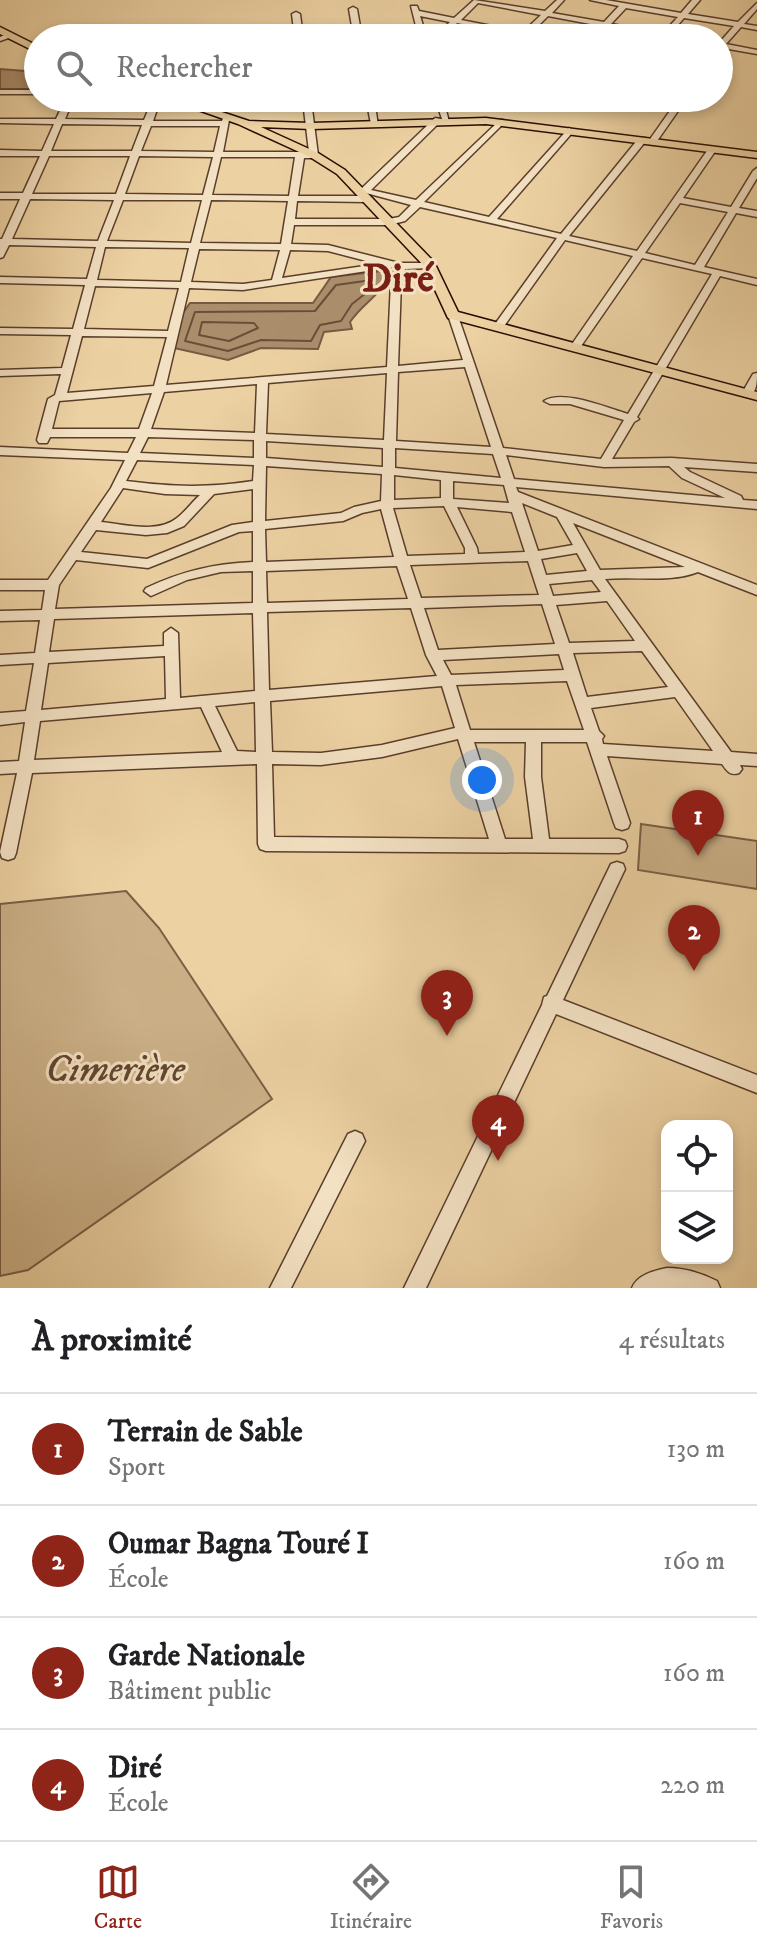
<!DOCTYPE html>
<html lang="fr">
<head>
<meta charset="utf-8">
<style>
	:root { --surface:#fff; --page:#f2f2f2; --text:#202124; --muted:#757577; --line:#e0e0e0; --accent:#8f2418 }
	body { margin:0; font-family:"IM FELL DW Pica",serif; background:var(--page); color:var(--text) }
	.controls { position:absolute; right:24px; bottom:24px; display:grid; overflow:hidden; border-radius:16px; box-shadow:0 4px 12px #0003 }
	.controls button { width:72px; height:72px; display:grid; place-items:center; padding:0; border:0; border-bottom:2px solid var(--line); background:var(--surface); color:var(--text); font:40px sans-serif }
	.you { position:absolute; left:482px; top:780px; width:28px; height:28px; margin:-20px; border:6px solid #fff; border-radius:50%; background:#1a73e8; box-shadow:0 0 0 12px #1a73e833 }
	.badge { display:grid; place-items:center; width:52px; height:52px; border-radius:50%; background:var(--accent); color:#fff; font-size:26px; font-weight:700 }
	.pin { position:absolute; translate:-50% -66px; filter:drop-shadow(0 2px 4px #0008) }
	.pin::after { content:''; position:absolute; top:42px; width:28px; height:24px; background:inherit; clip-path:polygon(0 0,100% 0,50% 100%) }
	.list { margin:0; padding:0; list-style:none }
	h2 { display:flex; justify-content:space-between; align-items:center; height:104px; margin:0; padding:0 32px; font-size:34px }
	h2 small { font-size:26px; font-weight:400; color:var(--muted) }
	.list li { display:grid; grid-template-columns:52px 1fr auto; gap:24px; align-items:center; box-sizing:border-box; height:112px; padding:0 32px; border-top:2px solid var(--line) }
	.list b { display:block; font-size:30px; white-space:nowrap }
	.list p { margin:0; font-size:26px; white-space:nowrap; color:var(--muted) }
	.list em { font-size:26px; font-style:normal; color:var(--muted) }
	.icon { flex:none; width:44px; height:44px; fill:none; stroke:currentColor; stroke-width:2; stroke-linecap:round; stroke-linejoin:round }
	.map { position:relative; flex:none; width:757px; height:1288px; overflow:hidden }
	.search { position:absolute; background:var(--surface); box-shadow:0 4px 12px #0003; left:24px; right:24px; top:24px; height:88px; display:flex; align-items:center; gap:20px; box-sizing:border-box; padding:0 28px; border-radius:44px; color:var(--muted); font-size:30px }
	.sheet { height:552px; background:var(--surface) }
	nav { display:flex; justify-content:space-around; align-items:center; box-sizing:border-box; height:112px; border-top:2px solid var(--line); background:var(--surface); font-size:22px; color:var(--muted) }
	nav a { display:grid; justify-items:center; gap:4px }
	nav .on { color:var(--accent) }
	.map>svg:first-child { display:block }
</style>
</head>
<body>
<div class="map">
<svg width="757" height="1288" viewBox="0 0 757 1288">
	<rect width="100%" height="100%" fill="#ecd1a2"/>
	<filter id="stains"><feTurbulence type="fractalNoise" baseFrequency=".0025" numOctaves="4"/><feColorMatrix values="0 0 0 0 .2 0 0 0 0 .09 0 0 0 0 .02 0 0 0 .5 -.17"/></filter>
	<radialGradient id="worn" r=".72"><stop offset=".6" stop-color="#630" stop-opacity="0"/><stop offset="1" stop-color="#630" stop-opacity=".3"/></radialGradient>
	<path fill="#cbb087" stroke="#7a5e45" stroke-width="2" d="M641,824L757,841V889L638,870Z
		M126,891L159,928L272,1099L28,1270L0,1276V904Z"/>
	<path fill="#aa8e6c" stroke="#775a42" stroke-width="2" d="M0,69L38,72V89H0Z
		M382,271L391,276C380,295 362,304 350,322L352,329L324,332L318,349L261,348L228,360L174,348L183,313L190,303H313L331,277Z"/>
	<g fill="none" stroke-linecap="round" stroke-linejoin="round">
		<path stroke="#6a4e38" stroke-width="2" d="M372,280L375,286L352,304L341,321L320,325L311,341L261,340L228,351L185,341L195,312L315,311L336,285Z
			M202,322L254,323L258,328L229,341L199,335Z"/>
		<defs>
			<path id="minor" d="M474,0L545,11L557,0H564L552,13L604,22L619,6L590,0H606L681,13L692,0H700L688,14L738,22L757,3V9L744,24L757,26V30L741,27L726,44L757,50V54L723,48L719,50V43L734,26L684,18L670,34L682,38H659L608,27L598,38H590L601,26L548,16L531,33L549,38H517L520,35L457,23L441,38H433L450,22L420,16L427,38H419L411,6H417L419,11L454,18ZM478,3L541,15L523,32L461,20ZM626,8L678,17L663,33L611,24Z
				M353,7L357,9L362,38H354L349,9Z
				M296,12L300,14L303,38H295L292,14Z
				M7,34L14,36L0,41V37Z
				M0,90H38V94H0Z
				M66,98H74L65,119L144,120L153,98H161L153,121H222L224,115H230L223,152H309L303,101L186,106L182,104L183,98H191L190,101L325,98L311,101L318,155L314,158H304L298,196H368L373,199L368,202L297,201L295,219H389L399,217L411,205L351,189L356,186L362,188L435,118L442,119L435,98H443L449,122L442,120L371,190L416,200L500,120H503V124L424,202L489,217L569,128L573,131L572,133L497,219L561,234L639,138H645V142L569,236L637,251L709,148L716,150L683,198L731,207L753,171L757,168V178L739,208L757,211V217L736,213L704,267L757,279V285L720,276L637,417L639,419L634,422L612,459L672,458L757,464V472L684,467L690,472L741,496L743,500L757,501V509L516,487L518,492L757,585V595L698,572C670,583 636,576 605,579L731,752L757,754V766L740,765L742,769L739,773C730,776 727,771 722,764L607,756L630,823L628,828L622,830L616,828L614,823L587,742H541V777L549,839H619L625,841L627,846L625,851L619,853L266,851L260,849L258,844L257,764L32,773L16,853L14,858L8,860L2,858L0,852L17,773L0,774V762L19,761L25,722L0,725V713L26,711L34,663L0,665V655L35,653L40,620L0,621V611L42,610L45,590H0V580H48L111,488L125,460L0,455V447L128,453L136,437H50L47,443H39L37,440L48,399L55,395L61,374L0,376V370L62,368L71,335L0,334V328L73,329L85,285L0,283V277L87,279L96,247L9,245L3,257L0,258V239H2L20,199H0V193H23L40,156H0V150L42,151L54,124L0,123V119H56ZM62,124L142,125L132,151H51ZM151,126H220L214,152L141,151ZM49,156H130L116,194H32ZM139,156L213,157L203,195L125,194ZM221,157H295L289,196L212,195ZM30,199L114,200L98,241L12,239ZM123,200H202L191,243L107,241ZM211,200L288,201L281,244L200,243ZM680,203L728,212L695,265L645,253ZM420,207L557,238L493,327L498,330L502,329L565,240L633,256L570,347L575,350L579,349L642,258L712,274L628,414C607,408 563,389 544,401L550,404H570L624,420L601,459L503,448L457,313L453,312L448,315L463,360L398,366L401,282L405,269L430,268L435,265L433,263H399L328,245L291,244L294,225H389L405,221ZM105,247L189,248L181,282L97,280ZM199,249L280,250L272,280L243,284L191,282ZM290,250L328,251L378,264L282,278ZM393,267L395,268L391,282L387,367L166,385L189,288L243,290ZM95,286L179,288L168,331L84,329ZM82,336L167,337L154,386L67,393ZM465,367L491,447L396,441L398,372ZM387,373L384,440L266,434L268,383ZM257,384L255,433L151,429L164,392ZM152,393L139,429H52L59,401ZM148,437L254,440V458L140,453ZM266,441L383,448V467L266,458ZM395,448L493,454L501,478L395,468ZM506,455L604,467L669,466L682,478L725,498L514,479ZM137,460L254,465L253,481C206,488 174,487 126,481ZM266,466L382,474L381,501L354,507L341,513L265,521ZM394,475L441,480V498L394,500ZM453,481L504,485L509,503L453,499ZM123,488L165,494L200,495C192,502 185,512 177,518C158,534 123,524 101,522ZM253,489V522L232,525L147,559L81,552L96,530L146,535L167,533L184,526L214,494ZM522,503L557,517L573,545L538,551ZM444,506L465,548V554L407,556L393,508ZM457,507L512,512L525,552L478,554L477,548ZM381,509L394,557L266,562L265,529L343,521L362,513ZM573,523L685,567L600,570ZM253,531V562C212,564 183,571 146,588L144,591L151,596L187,580L221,572L253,571V603L55,609L59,585L76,560L148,568L239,532ZM577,553L587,571L546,575L541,559ZM528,561L539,595L421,598L410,565ZM397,566L408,599L267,603L266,571ZM592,580L601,592L553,596L549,584ZM607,601L635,641L569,643L556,605ZM542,604L555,644L438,650L424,608ZM411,608L426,655L437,676L269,690L267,612ZM253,613L255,691L180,698L178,633L171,628L164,633V646L49,652L54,619ZM642,651L668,687L587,697L573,653ZM559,654L564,670L451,675L443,660ZM165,656L166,699L41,710L48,663ZM567,681L584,730H470L456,685ZM442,686L455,728L382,745L321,753L272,752L270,701ZM675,697L713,751L603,744L602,739L604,736L599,731L591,708ZM255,702L256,752L237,751L215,706ZM201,707L222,752L34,760L40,721ZM458,739L489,839L274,837L272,764L321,765L382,757ZM474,742H526L525,777L533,839H505Z
				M366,98H374L378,126L371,124Z
				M679,98H687L655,144H649L648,142Z
				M757,373C757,381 757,394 748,396L744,395L742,393L753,374Z
				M617,862L623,864L625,869L563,1000L757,1075V1093L556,1014L426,1288H404L542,1005L544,997L547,996L611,864Z
				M355,1131L362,1134L365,1141L291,1288H270L348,1134Z
				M667,1268C685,1268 701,1273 717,1281L720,1288H632C637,1275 653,1271 667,1268Z"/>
			<path id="major" d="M0,27L38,46V53L0,34Z
				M164,98H179L249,121L311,123L486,118L757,152V158L486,124L311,129L261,127L318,153L345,170L434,262L458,312L757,392V400L448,318L424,266L337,174L310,157L238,124Z"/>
		</defs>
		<use href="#minor" stroke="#5a3e2b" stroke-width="3"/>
		<use href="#major" stroke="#2a0d03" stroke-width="3"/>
		<use href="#minor" fill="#f3e1c3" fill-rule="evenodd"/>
		<use href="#major" fill="#ecd1a2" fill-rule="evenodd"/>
	</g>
	<g text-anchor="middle" stroke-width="6" stroke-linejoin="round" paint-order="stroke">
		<g font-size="38" font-style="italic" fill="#624631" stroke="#f3e1c3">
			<text x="115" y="1081">Cimerière</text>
		</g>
		<g font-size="40" font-weight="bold" fill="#7a1f14" stroke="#f3e1c3">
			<text x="398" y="291">Diré</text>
		</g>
	</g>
	<rect width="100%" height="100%" filter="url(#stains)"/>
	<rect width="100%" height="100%" fill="url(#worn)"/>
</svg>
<div class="controls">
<button><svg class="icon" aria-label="locate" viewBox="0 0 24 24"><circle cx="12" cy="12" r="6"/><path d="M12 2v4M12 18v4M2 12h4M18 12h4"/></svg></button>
<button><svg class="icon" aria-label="layers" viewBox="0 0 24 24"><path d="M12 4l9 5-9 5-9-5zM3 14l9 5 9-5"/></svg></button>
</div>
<div class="you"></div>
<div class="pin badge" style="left:698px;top:856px">1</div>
<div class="pin badge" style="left:694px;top:971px">2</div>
<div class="pin badge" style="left:447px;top:1036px">3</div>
<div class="pin badge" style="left:498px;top:1161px">4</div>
<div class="search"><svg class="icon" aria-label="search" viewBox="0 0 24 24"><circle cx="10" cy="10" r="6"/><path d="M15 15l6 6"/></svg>Rechercher</div>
</div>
<section class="sheet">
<h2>À proximité<small>4 résultats</small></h2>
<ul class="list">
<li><span class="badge">1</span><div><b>Terrain de Sable</b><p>Sport</p></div><em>130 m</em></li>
<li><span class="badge">2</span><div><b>Oumar Bagna Touré I</b><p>École</p></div><em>160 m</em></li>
<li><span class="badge">3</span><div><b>Garde Nationale</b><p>Bâtiment public</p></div><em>160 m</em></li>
<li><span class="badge">4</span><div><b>Diré</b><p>École</p></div><em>220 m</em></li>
</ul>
</section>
<nav>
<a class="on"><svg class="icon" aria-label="map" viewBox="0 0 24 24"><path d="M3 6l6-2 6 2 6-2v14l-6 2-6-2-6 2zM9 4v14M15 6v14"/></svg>Carte</a>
<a><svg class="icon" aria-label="directions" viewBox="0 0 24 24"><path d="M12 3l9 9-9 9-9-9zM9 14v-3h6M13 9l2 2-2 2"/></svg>Itinéraire</a>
<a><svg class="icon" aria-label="saved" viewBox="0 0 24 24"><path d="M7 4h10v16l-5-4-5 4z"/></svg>Favoris</a>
</nav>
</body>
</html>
